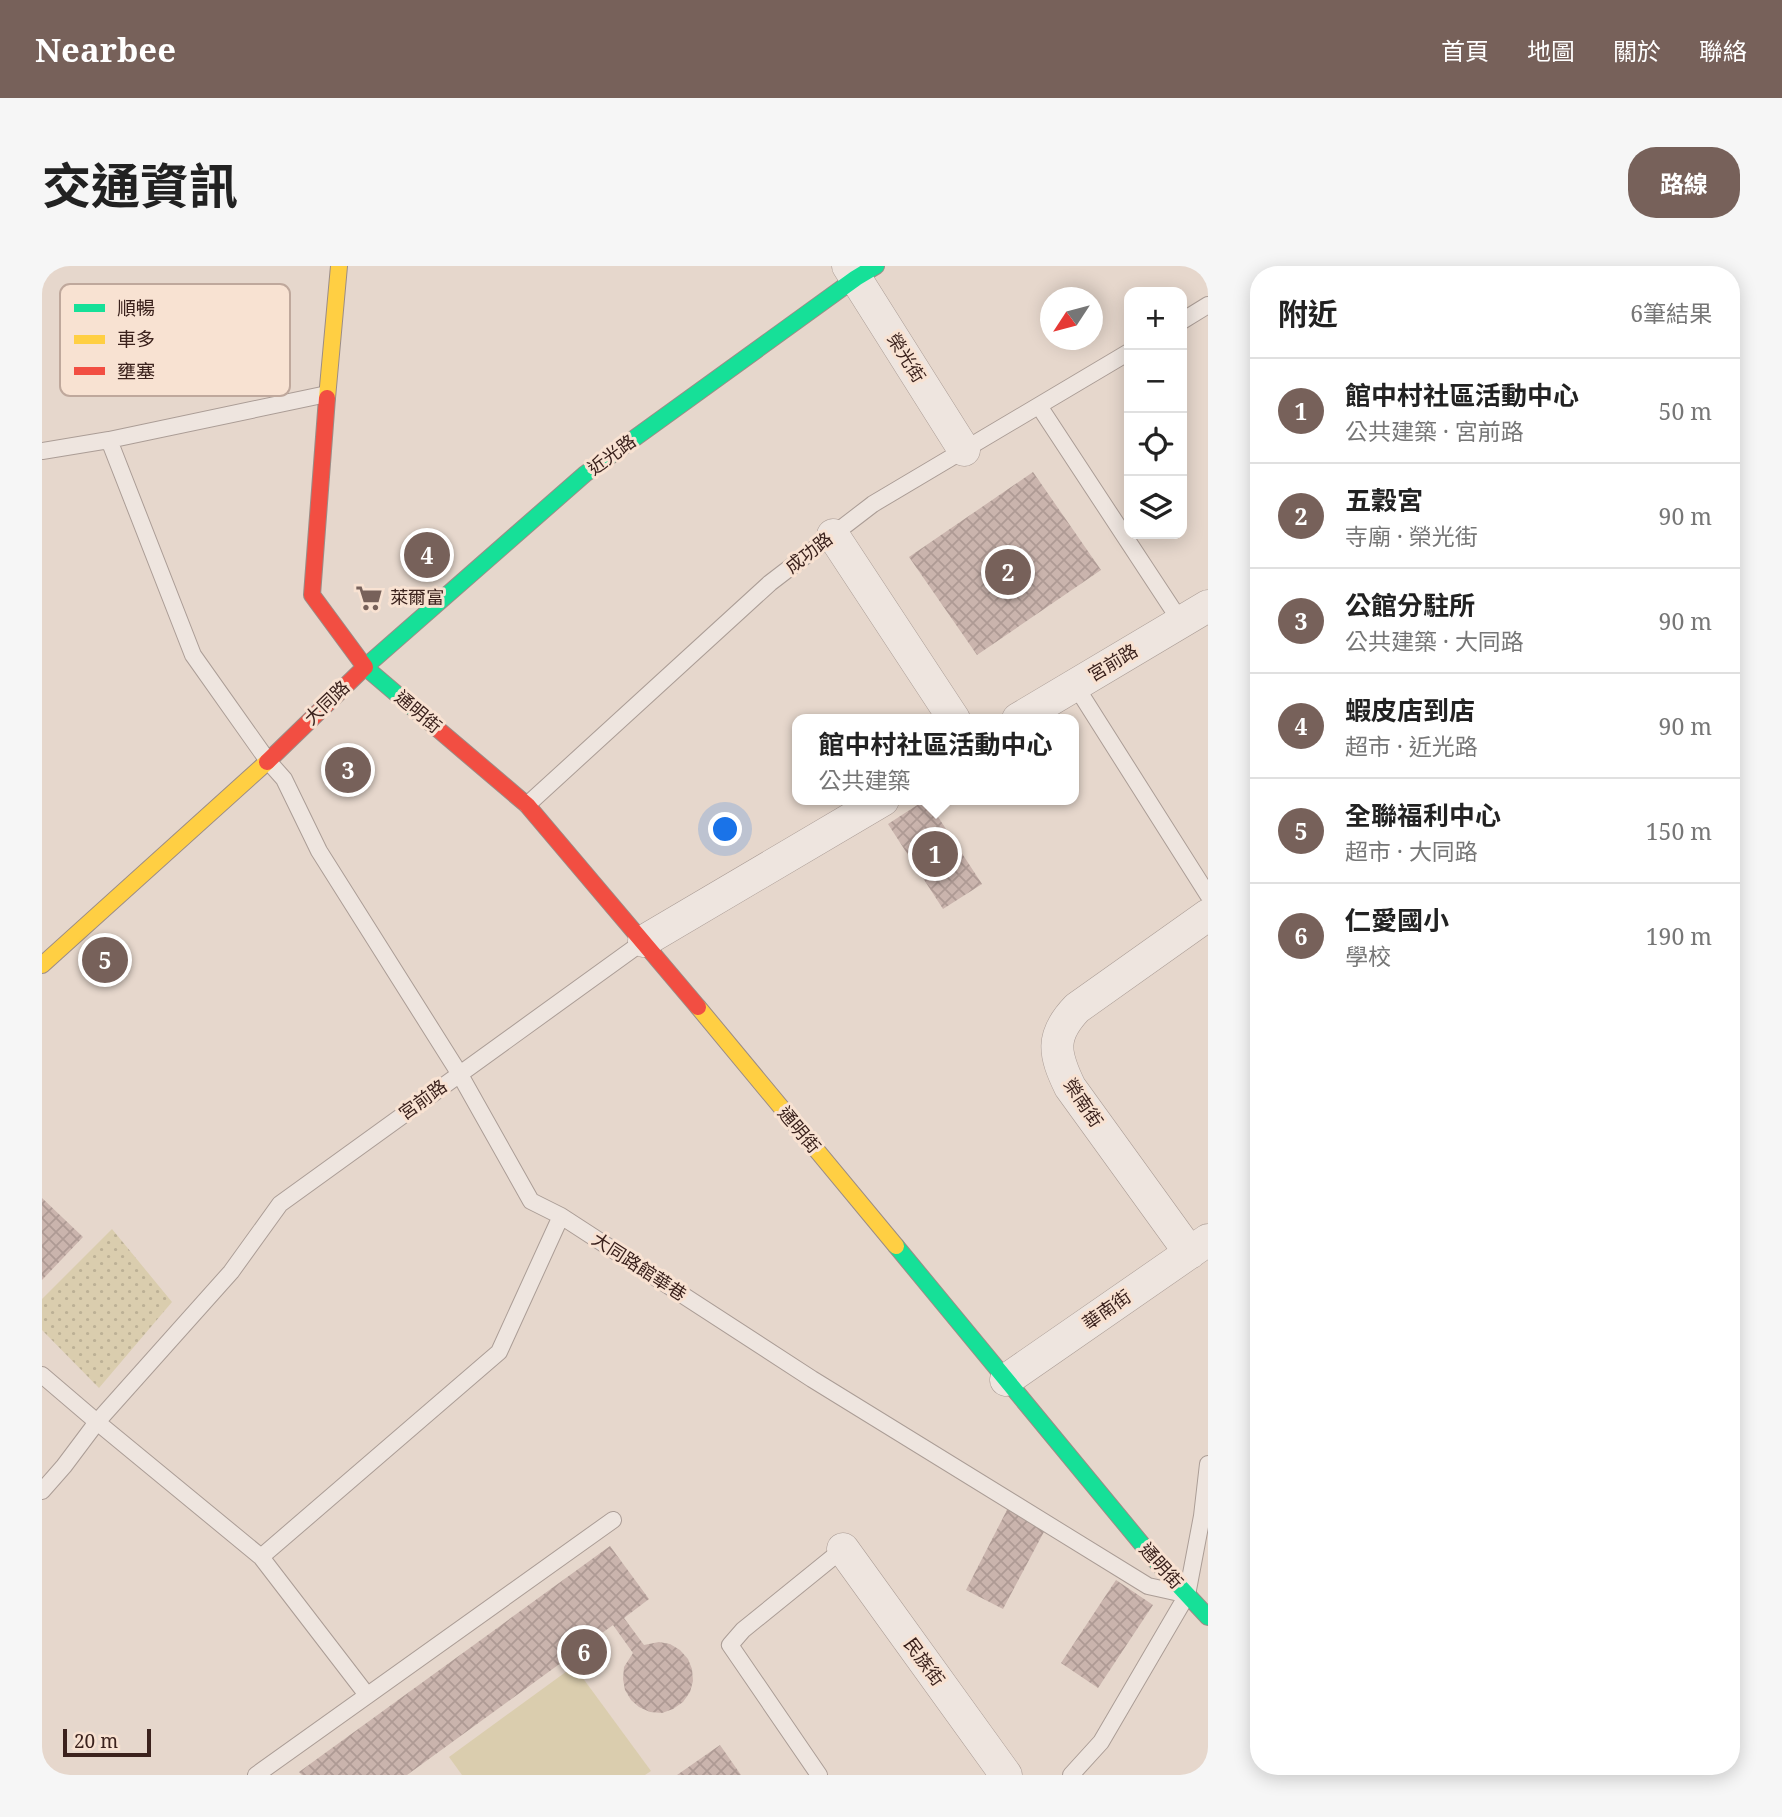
<!DOCTYPE html>
<html lang="zh-TW">
<head>
<meta charset="utf-8">
<style>
	:root { --surface:#fff; --page:#f6f6f6; --text:#222; --muted:#767676; --line:#e0e0e0; --accent:#77615a }
	body { margin:0; font-family:"Noto Serif","Noto Sans TC",serif; background:var(--page); color:var(--text) }
	.controls { position:absolute; right:21px; top:21px; display:grid; overflow:hidden; border-radius:14px; box-shadow:0 4px 18px #0003 }
	.controls button { width:63px; height:63px; display:grid; place-items:center; padding:0; border:0; border-bottom:2px solid var(--line); background:var(--surface); color:var(--text); font:35px sans-serif }
	.compass { position:absolute; left:998px; top:21px; width:63px; height:63px; border-radius:50%; background:var(--surface); box-shadow:0 4px 18px #0003; rotate:234deg }
	.scale { position:absolute; left:21px; bottom:18px; width:88px; box-sizing:border-box; padding-left:7px; border:4px solid #3b221d; border-top:0; font-size:19px; line-height:24px; white-space:nowrap; color:#3b221d; -webkit-text-stroke:5px #f8e2d2; paint-order:stroke }
	.you { position:absolute; left:684px; top:564px; width:24px; height:24px; margin:-18px; border:5px solid #fff; border-radius:50%; background:#1a73e8; box-shadow:0 0 0 10px #1a73e833 }
	.badge { display:grid; place-items:center; width:46px; height:46px; border-radius:50%; background:var(--accent); color:#fff; font-size:23px; font-weight:700 }
	.pin { position:absolute; translate:-50% -50%; border:4px solid #fff; box-shadow:0 2px 7px #0006 }
	.popup { position:absolute; left:750px; top:448px; width:287px; height:91px; box-sizing:border-box; display:grid; place-content:center; border-radius:14px; background:var(--surface); filter:drop-shadow(0 2px 5px #0005); font-size:23px; white-space:nowrap; color:var(--muted) }
	.popup b { font-size:26px; color:var(--text) }
	.popup::after { content:''; position:absolute; left:50%; top:100%; margin-left:-14px; border:14px solid transparent; border-top-color:var(--surface) }
	.list { margin:0; padding:0; list-style:none }
	h2 { display:flex; justify-content:space-between; align-items:center; height:91px; margin:0; padding:0 28px; font-size:30px }
	h2 small { font-size:23px; font-weight:400; color:var(--muted) }
	.list li { display:grid; grid-template-columns:46px 1fr auto; gap:21px; align-items:center; box-sizing:border-box; height:105px; padding:0 28px; border-top:2px solid var(--line) }
	.list b { display:block; font-size:26px; white-space:nowrap }
	.list p { margin:0; font-size:23px; white-space:nowrap; color:var(--muted) }
	.list em { font-size:23px; font-style:normal; color:var(--muted) }
	.icon { flex:none; width:38px; height:38px; fill:none; stroke:currentColor; stroke-width:2; stroke-linecap:round; stroke-linejoin:round }
	.map { position:relative; flex:none; width:1166px; height:1509px; overflow:hidden; border-radius:28px }
	header { display:flex; align-items:center; gap:42px; box-sizing:border-box; height:98px; padding:0 35px; background:var(--accent); color:#fff }
	header strong { font-size:33px }
	nav { display:flex; gap:38px; margin-inline-start:auto; font-size:24px }
	.intro { display:flex; align-items:center; justify-content:space-between; box-sizing:border-box; height:168px; padding:0 42px }
	h1 { margin:0; font-size:49px }
	.button { padding:18px 32px; border-radius:28px; background:var(--accent); color:#fff; font-size:24px; font-weight:700 }
	main { display:flex; gap:42px; padding:0 42px }
	aside { flex:1; background:var(--surface); border-radius:28px; box-shadow:0 4px 18px #0003 }
	.map>svg:first-child { display:block }
</style>
</head>
<body>
<header>
<strong>Nearbee</strong>
<nav><a>首頁</a><a>地圖</a><a>關於</a><a>聯絡</a></nav>
</header>
<div class="intro"><h1>交通資訊</h1><a class="button">路線</a></div>
<main>
<div class="map">
<svg width="1166" height="1509" viewBox="0 0 1166 1509">
	<defs>
		<pattern id="park-dots" width="8" height="8" patternUnits="userSpaceOnUse" patternTransform="scale(1.75)"><rect width="8" height="8" fill="#dacdae"/><path d="M2 2h.1M6 6h.1" fill="none" stroke="#bcb095" stroke-width="1.8" stroke-linecap="round"/></pattern>
		<pattern id="building-cross-hatch" width="8" height="8" patternUnits="userSpaceOnUse" patternTransform="scale(1.75)"><rect width="8" height="8" fill="#cab4ad"/><path d="M0 0l8 8M0 8l8-8" fill="none" stroke="#ae9a94"/></pattern>
	</defs>
	<rect width="100%" height="100%" fill="#e6d7cc"/>
	<path fill="#dacdae" d="M532,1400L609,1505L603,1509H420L407,1491Z"/>
	<path fill="url(#park-dots)" d="M70,963L130,1036L57,1122L0,1064V1033Z"/>
	<path fill="url(#building-cross-hatch)" d="M991,206L1059,304L935,389L867,291Z
		M883,534H885L940,618L901,643L846,558Z
		M0,932L41,971L0,1014Z
		M966,1242L1004,1262L961,1343L924,1324Z
		M568,1280L607,1333L582,1352L602,1379L617,1376L628,1378L638,1384L646,1393L650,1403L651,1415L648,1426L641,1436L631,1443L620,1447L608,1446L597,1441L589,1434L583,1424L581,1413L582,1401L591,1387L571,1359L365,1509H260L257,1506Z
		M1074,1314L1111,1339L1056,1422L1019,1397Z
		M678,1479L699,1509H635Z"/>
	<g fill="none" stroke-linecap="round" stroke-linejoin="round">
		<defs>
			<path id="lane" d="M1140,55L1166,39
				M997,140L1139,356
				M67,174L151,389L226,495L242,513L277,585L417,807L489,935L519,950L770,1113L1106,1320L1133,1326
				M0,185L67,174L285,128
				M1033,419L1166,629
				M485,539L728,317L831,238L1087,86
				M0,1109L55,1156L219,1291L325,1429
				M0,1225L22,1200L55,1156L189,1006L238,938L602,675
				M219,1291L457,1086L519,950
				M214,1509L571,1254
				M777,1509L688,1379L701,1364L801,1283
				M1029,1509L1059,1476L1145,1329L1160,1250L1166,1198"/>
			<path id="street" d="M806,0L922,184
				M791,269L912,453
				M976,453L1166,340
				M602,675L841,534
				M1148,987L1028,821C1012,788 1008,770 1035,742L1166,649
				M964,1114L1166,974
				M801,1283L964,1509"/>
			<path id="fast" d="M384,453L323,401L543,208L814,12L834,0
				M854,980L1113,1294L1166,1351"/>
			<path id="slow" d="M285,132L297,0
				M0,699L225,496
				M656,741L854,980"/>
			<path id="jam" d="M384,453L485,539L656,741
				M225,496L323,401L270,329L285,132"/>
		</defs>
		<use href="#lane" stroke="#ab9d96" stroke-width="18"/>
		<use href="#street" stroke="#ab9d96" stroke-width="33"/>
		<use href="#fast" stroke="#9b8c86" stroke-width="18"/>
		<use href="#slow" stroke="#9b8c86" stroke-width="18"/>
		<use href="#jam" stroke="#9b8c86" stroke-width="18"/>
		<use href="#lane" stroke="#eee5df" stroke-width="16"/>
		<use href="#street" stroke="#eee5df" stroke-width="32"/>
		<use href="#fast" stroke="#16e098" stroke-width="16"/>
		<use href="#slow" stroke="#ffcf43" stroke-width="16"/>
		<use href="#jam" stroke="#f24e42" stroke-width="16"/>
	</g>
	<defs>
		<symbol id="supermarket-bare" viewBox="-9 -9 18 18"><path d="M-6-5.5h2.5l.6 2H6L4.5 2H-2.5L-4.4-4H-6ZM-1.5 3.2a1.3 1.3 0 1 0 .1 0ZM3 3.2a1.3 1.3 0 1 0 .1 0Z" fill="#77615a" stroke="#f8e2d2" stroke-width="2.5" paint-order="stroke"/></symbol>
	</defs>
	<g fill-rule="evenodd">
		<use href="#supermarket-bare" x="308" y="313" width="38" height="38"/>
	</g>
	<g text-anchor="middle" stroke-width="6" stroke-linejoin="round" paint-order="stroke">
		<g font-size="18" fill="#3b221d" stroke="#f8e2d2">
			<text transform="translate(864 92) rotate(58)" y="6">榮光街</text>
			<text transform="translate(570 189) rotate(-36)" y="6">近光路</text>
			<text transform="translate(767 287) rotate(-38)" y="6">成功路</text>
			<text transform="translate(1071 397) rotate(-31)" y="6">宮前路</text>
			<text transform="translate(285 437) rotate(-44)" y="6">大同路</text>
			<text transform="translate(376 446) rotate(40)" y="6">通明街</text>
			<text transform="translate(381 834) rotate(-36)" y="6">宮前路</text>
			<text transform="translate(1041 837) rotate(56)" y="6">榮南街</text>
			<text transform="translate(757 864) rotate(50)" y="6">通明街</text>
			<text transform="translate(597 1001) rotate(33)" y="6">大同路館華巷</text>
			<text transform="translate(1065 1044) rotate(-35)" y="6">華南街</text>
			<text transform="translate(1119 1300) rotate(48)" y="6">通明街</text>
			<text transform="translate(882 1396) rotate(54)" y="6">民族街</text>
		</g>
		<g font-size="18" fill="#3b221d" stroke="#f8e2d2" text-anchor="start">
			<text x="348" y="338">萊爾富</text>
		</g>
	</g>
	<rect x="18" y="18" width="230" height="112" rx="10" fill="#f8e2d2" stroke="#bfa89c" stroke-width="2"/>
	<rect x="32" y="38" width="31" height="8" fill="#16e098"/>
	<rect x="32" y="69" width="31" height="9" fill="#ffcf43"/>
	<rect x="32" y="101" width="31" height="8" fill="#f24e42"/>
	<g font-size="19" fill="#3b221d">
		<text x="75" y="49">順暢</text>
		<text x="75" y="80">車多</text>
		<text x="75" y="112">壅塞</text>
	</g>
</svg>
<div class="controls">
<button>+</button>
<button>−</button>
<button><svg class="icon" aria-label="locate" viewBox="0 0 24 24"><circle cx="12" cy="12" r="6"/><path d="M12 2v4M12 18v4M2 12h4M18 12h4"/></svg></button>
<button><svg class="icon" aria-label="layers" viewBox="0 0 24 24"><path d="M12 4l9 5-9 5-9-5zM3 14l9 5 9-5"/></svg></button>
</div>
<svg class="compass" viewBox="-18 -18 36 36"><path d="M0-13l5 13h-10z" fill="#e53935"/><path d="M0 13l5-13h-10z" fill="#767676"/></svg>
<div class="scale">20 m</div>
<div class="you"></div>
<div class="pin badge" style="left:893px;top:588px">1</div>
<div class="popup"><b>館中村社區活動中心</b>公共建築</div>
<div class="pin badge" style="left:966px;top:306px">2</div>
<div class="pin badge" style="left:306px;top:504px">3</div>
<div class="pin badge" style="left:385px;top:289px">4</div>
<div class="pin badge" style="left:63px;top:694px">5</div>
<div class="pin badge" style="left:542px;top:1386px">6</div>
</div>
<aside>
<h2>附近<small>6筆結果</small></h2>
<ul class="list">
<li><span class="badge">1</span><div><b>館中村社區活動中心</b><p>公共建築 · 宮前路</p></div><em>50 m</em></li>
<li><span class="badge">2</span><div><b>五穀宮</b><p>寺廟 · 榮光街</p></div><em>90 m</em></li>
<li><span class="badge">3</span><div><b>公館分駐所</b><p>公共建築 · 大同路</p></div><em>90 m</em></li>
<li><span class="badge">4</span><div><b>蝦皮店到店</b><p>超市 · 近光路</p></div><em>90 m</em></li>
<li><span class="badge">5</span><div><b>全聯福利中心</b><p>超市 · 大同路</p></div><em>150 m</em></li>
<li><span class="badge">6</span><div><b>仁愛國小</b><p>學校</p></div><em>190 m</em></li>
</ul>
</aside>
</main>
</body>
</html>
